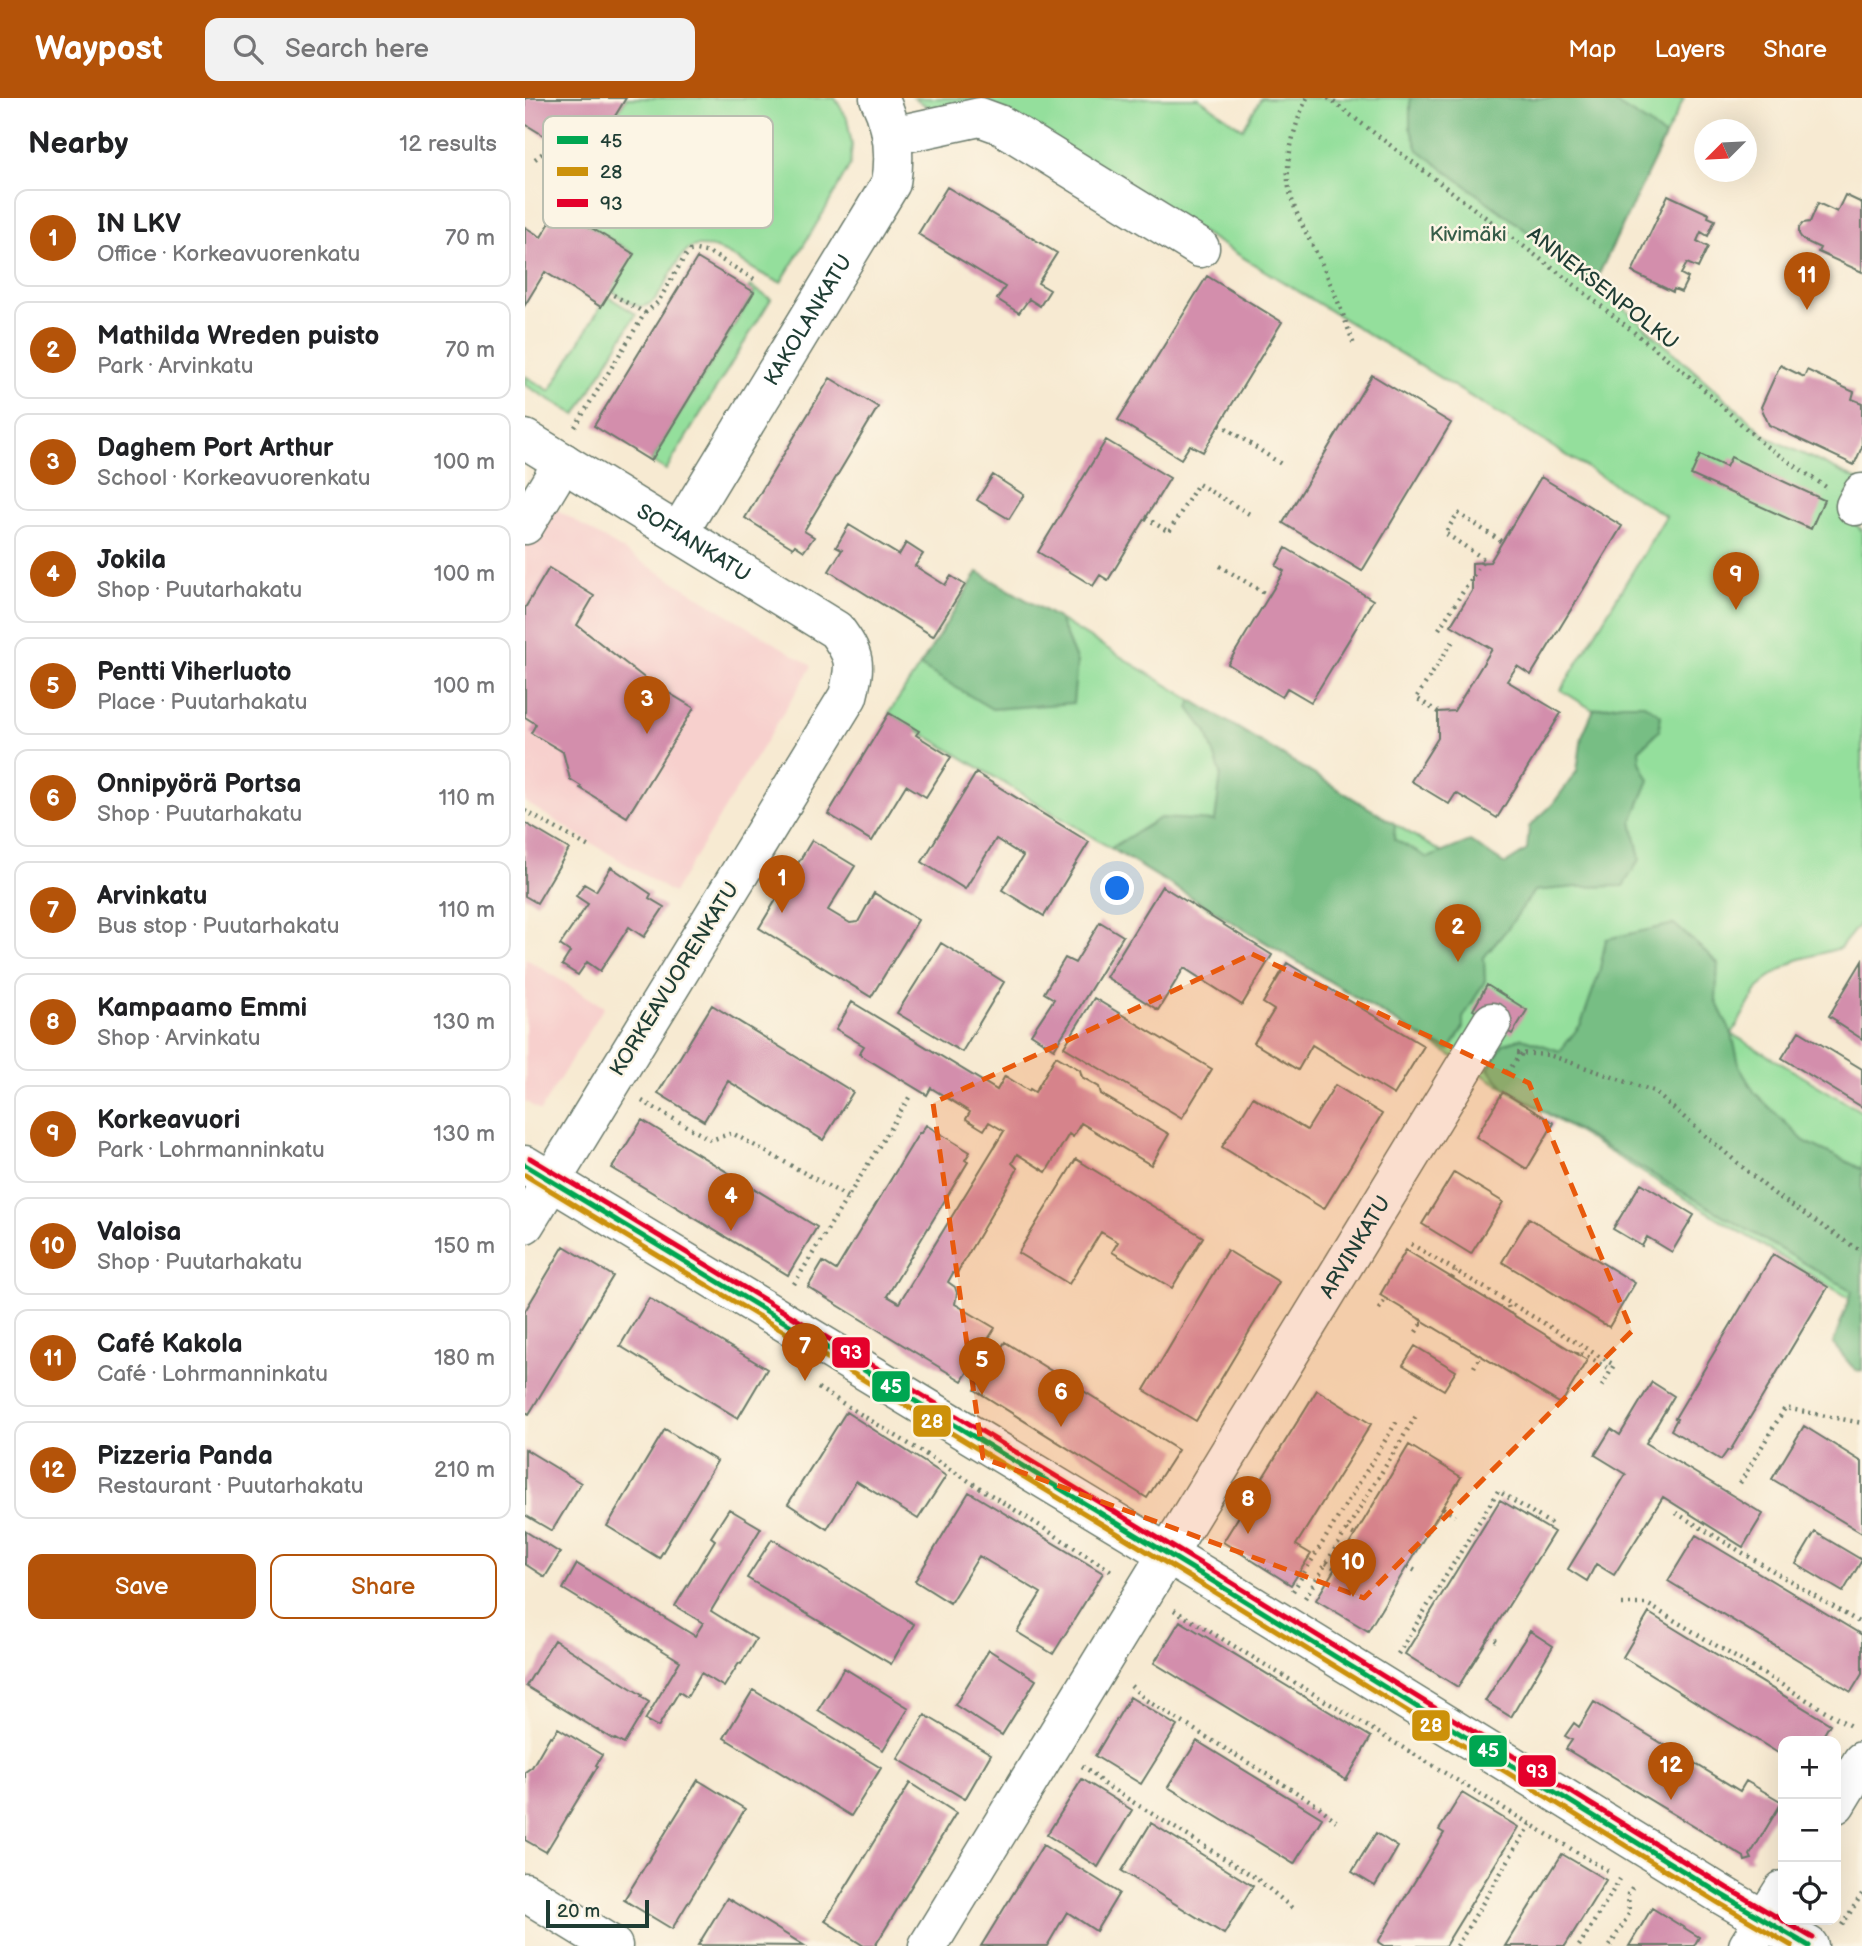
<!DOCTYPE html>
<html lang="en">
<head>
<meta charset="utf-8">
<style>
	:root { --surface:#fff; --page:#f2f2f2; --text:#202124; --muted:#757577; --line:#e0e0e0; --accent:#b45309 }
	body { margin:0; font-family:"Balsamiq Sans",sans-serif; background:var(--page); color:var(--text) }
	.controls { position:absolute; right:21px; bottom:21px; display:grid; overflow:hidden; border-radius:14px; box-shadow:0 7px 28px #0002 }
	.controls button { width:63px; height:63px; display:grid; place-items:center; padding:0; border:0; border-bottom:2px solid var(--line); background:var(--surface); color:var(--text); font:35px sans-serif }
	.compass { position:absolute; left:1169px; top:21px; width:63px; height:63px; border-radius:50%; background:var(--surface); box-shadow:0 7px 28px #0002; rotate:246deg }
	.scale { position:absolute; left:21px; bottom:18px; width:103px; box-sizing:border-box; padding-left:7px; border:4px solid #1f3d34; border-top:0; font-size:19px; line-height:24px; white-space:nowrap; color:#1f3d34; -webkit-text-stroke:5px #fcf5e5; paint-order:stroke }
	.you { position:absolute; left:593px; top:791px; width:24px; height:24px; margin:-18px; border:5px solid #fff; border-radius:50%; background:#1a73e8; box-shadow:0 0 0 10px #1a73e833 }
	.badge { display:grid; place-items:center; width:46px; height:46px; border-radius:50%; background:var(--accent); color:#fff; font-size:23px; font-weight:700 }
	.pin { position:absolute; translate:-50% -58px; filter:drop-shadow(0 2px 4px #0008) }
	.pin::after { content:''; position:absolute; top:37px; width:24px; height:21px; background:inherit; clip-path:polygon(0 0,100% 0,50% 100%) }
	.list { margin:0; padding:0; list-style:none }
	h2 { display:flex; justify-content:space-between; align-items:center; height:91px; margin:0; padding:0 28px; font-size:30px }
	h2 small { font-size:23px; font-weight:400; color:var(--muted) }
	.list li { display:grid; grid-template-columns:46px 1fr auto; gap:21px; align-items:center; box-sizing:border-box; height:98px; margin:0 14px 14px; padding:0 14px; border:2px solid var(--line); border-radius:14px }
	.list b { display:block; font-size:26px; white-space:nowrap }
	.list p { margin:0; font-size:23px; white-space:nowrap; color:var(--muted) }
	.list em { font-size:23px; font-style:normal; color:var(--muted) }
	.actions { display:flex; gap:14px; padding:21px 28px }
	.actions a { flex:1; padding:16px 0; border:2px solid var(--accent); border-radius:14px; text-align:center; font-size:24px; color:var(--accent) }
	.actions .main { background:var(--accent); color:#fff }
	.icon { flex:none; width:38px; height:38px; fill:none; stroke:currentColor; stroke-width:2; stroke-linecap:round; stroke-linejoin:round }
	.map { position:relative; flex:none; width:1337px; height:1848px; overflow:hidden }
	header { display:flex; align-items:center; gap:42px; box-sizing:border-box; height:98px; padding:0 35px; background:var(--accent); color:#fff }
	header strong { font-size:33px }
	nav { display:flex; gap:38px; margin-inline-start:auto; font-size:24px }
	.search { width:490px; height:63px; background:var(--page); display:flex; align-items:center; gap:18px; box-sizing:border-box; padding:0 24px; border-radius:14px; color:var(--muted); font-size:26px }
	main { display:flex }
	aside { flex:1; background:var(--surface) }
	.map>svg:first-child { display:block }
</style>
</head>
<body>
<header>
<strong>Waypost</strong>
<div class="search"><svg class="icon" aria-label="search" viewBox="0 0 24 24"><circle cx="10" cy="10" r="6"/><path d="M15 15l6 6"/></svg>Search here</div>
<nav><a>Map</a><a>Layers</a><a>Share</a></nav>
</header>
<main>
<aside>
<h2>Nearby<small>12 results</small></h2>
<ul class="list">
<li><span class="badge">1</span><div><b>IN LKV</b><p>Office · Korkeavuorenkatu</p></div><em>70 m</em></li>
<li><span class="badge">2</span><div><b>Mathilda Wreden puisto</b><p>Park · Arvinkatu</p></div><em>70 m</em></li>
<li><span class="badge">3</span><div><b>Daghem Port Arthur</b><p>School · Korkeavuorenkatu</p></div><em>100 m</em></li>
<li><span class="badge">4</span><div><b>Jokila</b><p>Shop · Puutarhakatu</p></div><em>100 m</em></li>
<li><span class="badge">5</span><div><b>Pentti Viherluoto</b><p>Place · Puutarhakatu</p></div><em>100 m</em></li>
<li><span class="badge">6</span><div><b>Onnipyörä Portsa</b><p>Shop · Puutarhakatu</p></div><em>110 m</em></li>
<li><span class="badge">7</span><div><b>Arvinkatu</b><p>Bus stop · Puutarhakatu</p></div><em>110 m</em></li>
<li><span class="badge">8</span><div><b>Kampaamo Emmi</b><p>Shop · Arvinkatu</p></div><em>130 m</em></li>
<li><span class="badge">9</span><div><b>Korkeavuori</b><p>Park · Lohrmanninkatu</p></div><em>130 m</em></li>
<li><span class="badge">10</span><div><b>Valoisa</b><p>Shop · Puutarhakatu</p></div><em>150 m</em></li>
<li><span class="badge">11</span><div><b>Café Kakola</b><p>Café · Lohrmanninkatu</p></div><em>180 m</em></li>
<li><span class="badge">12</span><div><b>Pizzeria Panda</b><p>Restaurant · Puutarhakatu</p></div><em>210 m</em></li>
</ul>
<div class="actions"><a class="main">Save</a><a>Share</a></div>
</aside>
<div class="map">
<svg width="1337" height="1848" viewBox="0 0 1337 1848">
	<rect width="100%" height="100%" fill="#fcf5e5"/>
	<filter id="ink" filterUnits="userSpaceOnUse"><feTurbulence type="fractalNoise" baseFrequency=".0143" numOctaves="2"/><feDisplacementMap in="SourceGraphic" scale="14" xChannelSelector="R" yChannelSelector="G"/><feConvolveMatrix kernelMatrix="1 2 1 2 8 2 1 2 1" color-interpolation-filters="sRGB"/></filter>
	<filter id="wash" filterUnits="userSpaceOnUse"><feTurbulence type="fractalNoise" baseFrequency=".00686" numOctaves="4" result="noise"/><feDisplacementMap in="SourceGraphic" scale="28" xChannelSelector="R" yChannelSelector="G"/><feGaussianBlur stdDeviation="1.57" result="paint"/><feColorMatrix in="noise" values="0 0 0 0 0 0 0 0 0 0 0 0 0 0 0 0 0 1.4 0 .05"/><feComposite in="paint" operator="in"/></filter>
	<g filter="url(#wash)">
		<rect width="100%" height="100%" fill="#f7ead2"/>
		<path fill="#f7d0cd" d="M3,394L287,568L148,795L0,704V400Z
			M0,860L79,909L15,1013L0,1003Z"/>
		<path fill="#94df9c" stroke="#5a8e68" stroke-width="2" d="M101,0H310L322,20L327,47L325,67L300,112L256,184C228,177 204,147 173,148C147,148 141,213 113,208C104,207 94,197 86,192L108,155L34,110Z
			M389,0H674L718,31L736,0H1159L1070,184L1244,340L1335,383L1316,414L1337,432V823L1315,850L1272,862L1243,880L1231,893L1207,936L1337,1014V1208L364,615L414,539L453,474L534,521L988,798L1092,627L1036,592L1141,418L480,14L416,17Z
			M225,188L246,201L141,372L126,363L229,195L223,191Z
			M82,198L111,216L51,317L0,287V278L25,293Z"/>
		<path fill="#77be84" stroke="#4b7e5c" stroke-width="2" d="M885,0H1082L1124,26L1140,39L1070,184L893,52L885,29Z
			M453,474L534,521L552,564L548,605L467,611L395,568Z
			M667,602L870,726L869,741L903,760L945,743L980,766L1002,752L1004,729L1027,707L1052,673L1057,638L1069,611L1097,606H1119L1136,617L1134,633L1114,652L1115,664L1124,682L1107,723L1115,761L1098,788L1052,789L1009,793L984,829L959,859L960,883L938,920V930L925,952L903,943L586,750L635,720L690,723L696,676L681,633L664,610Z
			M1149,826L1193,865L1191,903L1207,936L1215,970L1230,995L1279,1043L1337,1071V1273L1330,1272L1308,1246L1327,1193L980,990L963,971L978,946L997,940L1035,953L1056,926L1074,875L1081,841Z"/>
		<g id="blocks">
			<path fill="#d38eac" d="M0,0H101L62,64L0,26Z
				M422,89L532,155L513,185L525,192L515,208L504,201L494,215L472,201L480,189L393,136Z
				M1143,97L1184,116L1183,119L1190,122L1183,138L1176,134L1172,143L1183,149L1173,170L1162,165L1156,176L1163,180L1156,194L1149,191L1148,194L1107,174Z
				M1320,97L1337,105V174L1293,154L1295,150L1278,142L1274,136V130L1278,125L1285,124L1293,105L1312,114Z
				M34,110L109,156L76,209L20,174L0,207V129L16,139Z
				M172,160L229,194L126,363L69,328Z
				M682,178L757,224L678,354L665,347L656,361L593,322Z
				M1255,267L1279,279L1282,272L1329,294L1327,301L1337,305V349L1329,367L1244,327L1236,309Z
				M847,277L926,325L837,473L758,425Z
				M305,280L353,309L279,433L289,439L279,453L270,447L268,450L220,420Z
				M581,342L645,380L583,482L575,477L568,488L513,454Z
				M1175,357L1201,369L1206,359L1299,402L1286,431L1166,377Z
				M468,377L499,397L484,421L452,402Z
				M1016,379L1097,428L1006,577L992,568L982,583L1036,615L972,720L931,695L924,706L886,683L913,640V614L929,613L967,551L926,527L947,493V465L965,464Z
				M324,427L374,457L381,445L398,456L390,468L420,487L426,478L440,487L408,538L304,473L317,452L311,449Z
				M761,450L848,502L786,604L762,590L757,599L703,566L759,473L751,468Z
				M24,470L69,498L52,527L122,582L169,610L102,719L55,690L56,688L45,681L38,654L6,635L11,626L0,619V510Z
				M364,615L394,633L391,637L426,659L401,699L381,687L347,743L303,716Z
				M451,675L564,744L519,818L477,792L498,758L471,741L440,791L397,764Z
				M0,725L44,751L12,805L0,798Z
				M287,742L330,768L303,812L325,825L333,824L349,795L393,822L346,899L234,830Z
				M86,769L126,796L124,800L139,809L119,839L104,829L75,873L62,864L53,877L37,867L45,854L35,847L63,806L51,798L59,786L71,793Z
				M637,788L747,857L717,907L659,870L633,912L581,879Z
				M575,824L598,838L529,951L506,936L529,901L519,895L540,860L550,865Z
				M416,845L479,884L437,954L372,915Z
				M1337,863V941L1311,924L1312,923L1304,918Z
				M762,865L899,948L869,997L787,947L773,972L729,945L749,912L738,905Z
				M962,887L1002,912L987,936L948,912Z
				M569,900L687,971L657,1020L539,949Z
				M327,904L472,992L480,978L504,993L505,991L510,994L531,958L555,972L557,979L574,989L576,996L644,1036L626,1067L556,1025L548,1039L544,1036L521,1074L492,1056L487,1065L492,1070V1072L432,1175H428L423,1184L430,1189L432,1195L430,1206L470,1230L437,1283L283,1189L298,1164L311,1172L394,1035H396L401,1027L445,1054L440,1062L443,1064L362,1198L374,1205L479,1033L464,1024L459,1032L441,1021L445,1014L406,990L402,997L334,956L339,948L311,931Z
				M187,907L328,994L298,1042L203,983L179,1023L133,995Z
				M1274,933L1337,971V1009L1257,960Z
				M810,987L857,1016L799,1111L697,1049L728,999L782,1032Z
				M978,994L1029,1025L1002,1071L951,1039Z
				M117,1022L292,1129L263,1177L87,1070Z
				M551,1061L678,1139L647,1190L587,1154L593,1144L576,1134L544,1186L493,1155Z
				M929,1074L978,1104L946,1156L897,1126Z
				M1116,1085L1169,1117L1147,1154L1122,1139L1117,1148L1088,1131Z
				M1004,1120L1110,1185L1084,1229L977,1164Z
				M39,1148L88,1178L4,1316L0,1314V1213Z
				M702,1152L754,1184L671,1323L619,1292Z
				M881,1152L1062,1262L1036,1306L855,1197Z
				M1248,1156L1303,1189L1205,1353L1203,1352L1196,1362L1146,1332L1152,1321L1150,1320Z
				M124,1200L242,1271L213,1320L95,1248Z
				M480,1244L653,1352L622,1400L450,1292Z
				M890,1248L931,1273L919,1292L878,1267Z
				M1127,1284L1149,1298L1121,1345L1238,1416L1218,1449L1138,1399L1089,1477L1071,1466L1062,1483L1043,1471L1101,1376L1070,1357L1086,1331L1095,1337Z
				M792,1292L846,1326L771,1447L786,1456L766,1487L698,1444Z
				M321,1314L421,1378L393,1421L331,1383L302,1431L263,1406Z
				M1279,1328L1337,1364V1435L1247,1381Z
				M140,1331L192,1363L134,1460L82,1428Z
				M884,1347L936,1379L843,1533L791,1502Z
				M0,1351L56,1385L27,1433L0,1417Z
				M444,1394L578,1475L528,1556L492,1534L516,1495L454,1458L425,1505L390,1483Z
				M975,1402L1029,1434L933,1589L880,1556Z
				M204,1411L236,1430L186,1513L231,1541L216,1566L214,1565L199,1589L176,1575L162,1599L154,1594L133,1629L120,1622L155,1563L38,1491L52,1466L170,1538L178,1525L150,1508L190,1442L186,1439Z
				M0,1433L35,1455L20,1479L0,1466Z
				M1290,1434L1337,1462L1318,1494L1271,1466Z
				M1171,1437L1337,1537V1576L1326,1594L1143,1483Z
				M247,1441L389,1526L366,1566L222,1480Z
				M1124,1515L1305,1626L1295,1643H1258V1658L1098,1559Z
				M655,1523L846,1639L821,1682L629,1565Z
				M1005,1533L1028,1548L986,1619L960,1603Z
				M29,1542L117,1597L116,1599L124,1604L99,1646L90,1641L89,1642L1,1588Z
				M464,1552L511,1582L477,1637L430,1607Z
				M319,1570L384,1610L358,1652L293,1612Z
				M228,1592L356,1670L326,1718L199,1640Z
				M605,1599L652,1628L616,1686L570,1658Z
				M1069,1604L1215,1693L1221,1683L1257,1704L1225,1757L1227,1761L1220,1763L1219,1759L1041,1651L1047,1642L1040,1638L1049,1625L1054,1629Z
				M400,1617L466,1656L440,1701L373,1661Z
				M33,1630L77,1657L71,1667L73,1668L21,1754L0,1742V1674L7,1669L25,1638L27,1639Z
				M672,1643L797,1720L769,1766L643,1689Z
				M557,1681L607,1712L573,1769L522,1737Z
				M173,1682L220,1711L147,1831L99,1802Z
				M385,1685L431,1715L350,1848H339L300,1823Z
				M937,1695L993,1729L920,1848H859L853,1844L919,1735L914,1732Z
				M626,1725L728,1788L699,1836L597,1773Z
				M851,1735L873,1749L850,1788L827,1774Z
				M518,1747L594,1795L571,1833L542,1814L522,1848H456Z
				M1037,1756L1081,1782L1040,1848H980Z
				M202,1800L280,1848L173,1847Z
				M1127,1810L1174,1839L1169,1848H1104Z"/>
		</g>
	</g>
	<g filter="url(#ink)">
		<use href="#blocks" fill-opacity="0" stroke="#6b7a6b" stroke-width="2"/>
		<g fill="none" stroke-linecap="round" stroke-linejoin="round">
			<defs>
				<g id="minor">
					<path d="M367,38L455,19L474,26L675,150"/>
					<path id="s1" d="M0,341L311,532C331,559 331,565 323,598L0,1126"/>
					<path d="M1330,408L1337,395"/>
					<path d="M0,427L38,364"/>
					<path id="s2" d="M154,434L366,85C371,56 367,26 354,0"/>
					<path d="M0,1067L686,1482L1197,1797L1284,1848"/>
					<path d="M1311,1706L1337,1663"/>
					<path d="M0,1794L88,1848"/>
					<path id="s3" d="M403,1848L967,924"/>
					<path d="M1223,1848L1258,1792"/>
				</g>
			</defs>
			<use href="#minor" stroke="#6b7a6b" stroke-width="41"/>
			<path stroke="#6b7a6b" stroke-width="4.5" stroke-dasharray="2 5" stroke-linecap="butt" d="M782,0C771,21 761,60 763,83C766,111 783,137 795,162C808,190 819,218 829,247
				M803,0L1047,185L1163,277L1238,346L1301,389
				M10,61L25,50L29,44
				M120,215L133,204L159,160L165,153L171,152L185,155L229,181
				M695,326L756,366
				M50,329L120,215L85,195
				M621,420L644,434L673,386L726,417
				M695,468L744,498
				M914,531L959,461L920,435L933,415L977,444
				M913,614L891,600L930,540
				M0,713L64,749
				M992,955L1024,957L1128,993L1248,1095L1329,1149L1337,1152
				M982,974L997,956
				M117,1003L186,1042L207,1035L323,1099
				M886,1146L1089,1267L1076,1290
				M927,1180L931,1173
				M269,1186L385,998
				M983,1208L985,1215
				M854,1211L861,1200
				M896,1226H903
				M891,1234L896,1226L895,1221
				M1052,1256L1053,1253L1086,1272
				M949,1269L953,1262L952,1256
				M293,1290L436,1378L588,1474
				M1215,1385L1260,1310L1337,1325
				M918,1410L930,1418
				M1151,1415L1337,1526
				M821,1432L830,1437
				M801,1465L810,1470
				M882,1468L894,1475
				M768,1493L872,1323
				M780,1500L891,1318
				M1097,1506H1122L1327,1629
				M649,1512L1083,1773
				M964,1538L975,1545
				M873,1556L973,1393L1026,1426
				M606,1588L621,1602L792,1707L811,1723
				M557,1668L568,1675L577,1685L731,1780L767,1810
				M1317,1827L1337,1796
				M932,1848L1005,1726
				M1054,1848L1095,1781
				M1085,1848L1104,1816L1103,1796L1108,1788"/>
			<use href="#minor" stroke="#fff" stroke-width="38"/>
			<defs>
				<path id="bus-1" d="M0,1067L686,1482L1197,1797L1284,1848"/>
				<path id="bus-2" d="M0,1077L681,1489L1192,1804L1267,1848"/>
				<path id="bus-3" d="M5,1060L691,1475L1202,1790L1288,1840"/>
			</defs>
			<use href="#bus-1" stroke="#fcf5e5" stroke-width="10"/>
			<use href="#bus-2" stroke="#fcf5e5" stroke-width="10"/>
			<use href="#bus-3" stroke="#fcf5e5" stroke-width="10"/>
			<use href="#bus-1" stroke="#00a651" stroke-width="5"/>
			<use href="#bus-2" stroke="#cc910a" stroke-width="5"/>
			<use href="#bus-3" stroke="#e4002b" stroke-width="5"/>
		</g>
	</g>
	<path fill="#e8590c" fill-opacity="0.2" stroke="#e8590c" stroke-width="5" stroke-dasharray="14 9" stroke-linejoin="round" d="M727,856L1004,985L1107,1233L839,1500L458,1360L408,1005Z"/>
	<g text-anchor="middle" stroke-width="5" stroke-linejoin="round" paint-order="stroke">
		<g font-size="21" fill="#365d49" stroke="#fcf5e5">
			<text x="943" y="143">Kivimäki</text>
		</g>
		<g font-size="21" fill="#1f3d34" stroke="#fcf5e5">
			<text transform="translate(1078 190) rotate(38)" y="7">ANNEKSENPOLKU</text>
			<text dy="7" stroke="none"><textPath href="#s2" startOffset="248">KAKOLANKATU</textPath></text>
			<text dy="7" stroke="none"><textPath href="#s1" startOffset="198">SOFIANKATU</textPath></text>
			<text transform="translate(149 881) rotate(-58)" y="7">KORKEAVUORENKATU</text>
			<text dy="7" stroke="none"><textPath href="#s3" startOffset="819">ARVINKATU</textPath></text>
		</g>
	</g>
	<rect x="18" y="18" width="230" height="112" rx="10" fill="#fcf5e5" stroke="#babeb0" stroke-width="2"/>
	<rect x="32" y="38" width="31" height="8" fill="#00a651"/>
	<rect x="32" y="69" width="31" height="9" fill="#cc910a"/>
	<rect x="32" y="101" width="31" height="8" fill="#e4002b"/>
	<g font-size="19" fill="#1f3d34">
		<text x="75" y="49">45</text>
		<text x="75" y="80">28</text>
		<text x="75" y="112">93</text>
	</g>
	<g stroke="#fcf5e5" stroke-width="2.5">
		<rect x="306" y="1238" width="40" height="33" rx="7" fill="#e4002b"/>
		<rect x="346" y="1272" width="40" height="33" rx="7" fill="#00a651"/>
		<rect x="387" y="1306" width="40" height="34" rx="7" fill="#cc910a"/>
		<rect x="886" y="1611" width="40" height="33" rx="7" fill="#cc910a"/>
		<rect x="943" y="1636" width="40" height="34" rx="7" fill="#00a651"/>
		<rect x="992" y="1656" width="40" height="34" rx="7" fill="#e4002b"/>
	</g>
	<g font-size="19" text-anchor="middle" font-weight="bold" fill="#fff">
		<text x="326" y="1261">93</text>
		<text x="366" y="1295">45</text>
		<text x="407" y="1330">28</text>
		<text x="906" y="1634">28</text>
		<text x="963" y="1659">45</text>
		<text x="1012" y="1680">93</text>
	</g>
</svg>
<div class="controls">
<button>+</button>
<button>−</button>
<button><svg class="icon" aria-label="locate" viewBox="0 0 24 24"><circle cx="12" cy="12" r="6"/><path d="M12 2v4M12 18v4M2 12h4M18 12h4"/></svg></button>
</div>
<svg class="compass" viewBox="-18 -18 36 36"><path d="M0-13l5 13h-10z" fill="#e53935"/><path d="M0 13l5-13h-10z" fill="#757577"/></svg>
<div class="scale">20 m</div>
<div class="you"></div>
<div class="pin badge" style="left:257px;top:815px">1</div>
<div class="pin badge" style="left:933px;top:864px">2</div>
<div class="pin badge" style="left:122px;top:636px">3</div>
<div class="pin badge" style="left:206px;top:1133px">4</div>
<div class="pin badge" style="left:457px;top:1297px">5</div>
<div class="pin badge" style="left:536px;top:1329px">6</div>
<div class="pin badge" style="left:280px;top:1283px">7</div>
<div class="pin badge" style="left:723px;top:1436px">8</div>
<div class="pin badge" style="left:1211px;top:512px">9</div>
<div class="pin badge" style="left:828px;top:1499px">10</div>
<div class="pin badge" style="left:1282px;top:212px">11</div>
<div class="pin badge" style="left:1146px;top:1702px">12</div>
</div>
</main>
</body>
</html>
